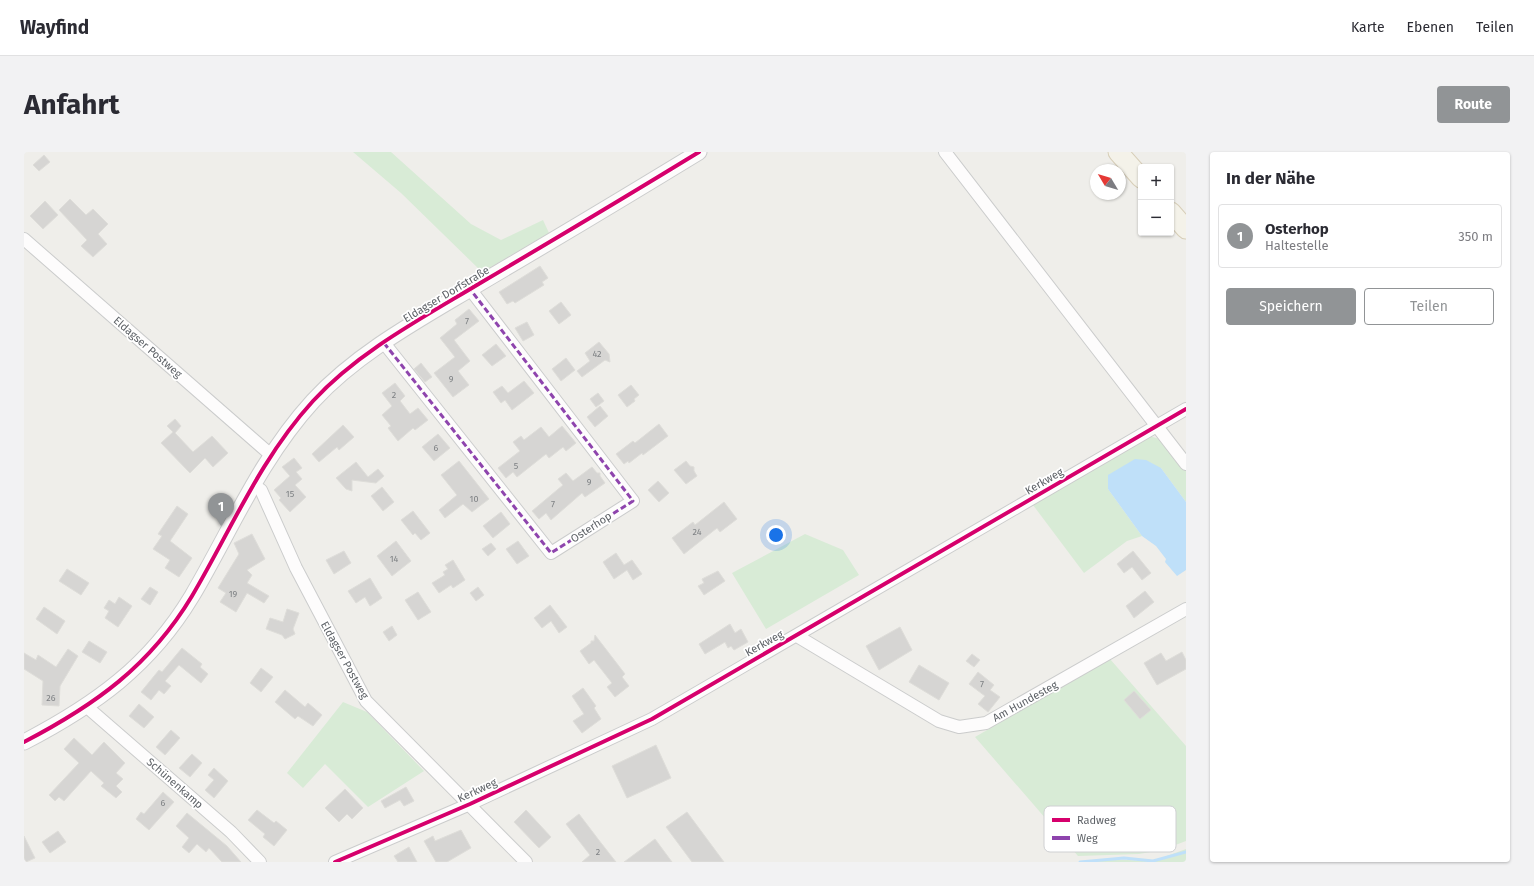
<!DOCTYPE html>
<html lang="de">
<head>
<meta charset="utf-8">
<style>
	:root { --surface:#fff; --page:#f2f2f3; --text:#2b2b33; --muted:#7c7c81; --line:#e1e1e2; --accent:#919496 }
	body { margin:0; font-family:"Fira Sans",sans-serif; background:var(--page); color:var(--text) }
	.controls { position:absolute; right:12px; top:12px; display:grid; overflow:hidden; border-radius:4px; box-shadow:0 1px 3px #0004 }
	.controls button { width:36px; height:36px; display:grid; place-items:center; padding:0; border:0; border-bottom:1px solid var(--line); background:var(--surface); color:var(--text); font:20px sans-serif }
	.compass { position:absolute; left:1066px; top:12px; width:36px; height:36px; border-radius:50%; background:var(--surface); box-shadow:0 1px 3px #0004; rotate:308deg }
	.you { position:absolute; left:752px; top:383px; width:14px; height:14px; margin:-10px; border:3px solid #fff; border-radius:50%; background:#1a73e8; box-shadow:0 0 0 6px #1a73e833 }
	.badge { display:grid; place-items:center; width:26px; height:26px; border-radius:50%; background:var(--accent); color:#fff; font-size:13px; font-weight:700 }
	.pin { position:absolute; translate:-50% -33px; filter:drop-shadow(0 1px 2px #0008) }
	.pin::after { content:''; position:absolute; top:21px; width:14px; height:12px; background:inherit; clip-path:polygon(0 0,100% 0,50% 100%) }
	.list { margin:0; padding:0; list-style:none }
	h2 { display:flex; justify-content:space-between; align-items:center; height:52px; margin:0; padding:0 16px; font-size:17px }
	h2 small { font-size:13px; font-weight:400; color:var(--muted) }
	.list li { display:grid; grid-template-columns:26px 1fr auto; gap:12px; align-items:center; box-sizing:border-box; height:64px; margin:0 8px 8px; padding:0 8px; border:1px solid var(--line); border-radius:4px }
	.list b { display:block; font-size:15px; white-space:nowrap }
	.list p { margin:0; font-size:13px; white-space:nowrap; color:var(--muted) }
	.list em { font-size:13px; font-style:normal; color:var(--muted) }
	.actions { display:flex; gap:8px; padding:12px 16px }
	.actions a { flex:1; padding:9px 0; border:1px solid var(--accent); border-radius:4px; text-align:center; font-size:14px; color:var(--accent) }
	.actions .main { background:var(--accent); color:#fff }
	.map { position:relative; flex:none; width:1162px; height:710px; overflow:hidden; border-radius:4px }
	header { display:flex; align-items:center; gap:24px; box-sizing:border-box; height:56px; padding:0 20px; background:var(--surface); border-bottom:1px solid var(--line) }
	header strong { font-size:19px }
	nav { display:flex; gap:22px; margin-inline-start:auto; font-size:14px }
	.intro { display:flex; align-items:center; justify-content:space-between; box-sizing:border-box; height:96px; padding:0 24px }
	h1 { margin:0; font-size:28px }
	.button { padding:10px 18px; border-radius:4px; background:var(--accent); color:#fff; font-size:14px; font-weight:700 }
	main { display:flex; gap:24px; padding:0 24px }
	aside { flex:1; background:var(--surface); border-radius:4px; box-shadow:0 1px 3px #0004 }
	.map>svg:first-child { display:block }
</style>
</head>
<body>
<header>
<strong>Wayfind</strong>
<nav><a>Karte</a><a>Ebenen</a><a>Teilen</a></nav>
</header>
<div class="intro"><h1>Anfahrt</h1><a class="button">Route</a></div>
<main>
<div class="map">
<svg width="1162" height="710" viewBox="0 0 1162 710">
	<rect width="100%" height="100%" fill="#efeeea"/>
	<path fill="#d8ebd6" d="M329,0H367L447,72L477,88L519,68L525,81L458,120L377,41Z
		M1125,284L1139,288L1162,318V350L1137,316L1084,337L1118,384L1103,389L1060,421L1009,353Z
		M781,382L819,398L835,423L742,477L708,421Z
		M1086,507L1162,594V689L1138,698L1115,702L1054,704L951,585Z
		M319,550L343,560L400,619L344,655L301,612L279,636L263,621Z
		M1162,697V710H1067L1077,707L1129,709Z"/>
	<path fill="#bfe0f9" d="M1111,307L1122,308L1137,316L1162,350V418L1153,424L1141,410L1142,407L1132,394L1118,384L1084,337V323Z"/>
	<g fill="none" stroke-linecap="round" stroke-linejoin="round">
		<path stroke="#bfe0f9" stroke-width="3" d="M1056,710L1100,706L1129,709L1162,700"/>
	</g>
	<path fill="#d6d5d3" stroke="#deddd9" d="M20,3L26,10L15,19L9,13Z
		M46,47L62,63L69,57L84,72L74,82L83,92L69,105L57,94L63,88L35,58Z
		M21,49L34,63L19,77L6,64Z
		M516,114L524,126L518,130L520,133L491,151L489,149L483,152L475,140Z
		M537,150L547,163L535,172L525,159Z
		M445,157L455,169L430,188L446,209L434,219L445,233L429,245L410,221L431,205L416,186L433,172L431,168Z
		M503,170L510,183L499,189L491,176Z
		M575,190L585,202L586,210L581,208L558,225L553,219L566,209L561,201Z
		M472,192L482,204L468,214L458,203Z
		M542,206L551,218L537,229L528,217Z
		M397,211L408,225L401,230L390,217Z
		M500,229L510,241L488,258L481,248L477,251L469,240L478,234L484,241Z
		M371,231L381,244L376,249L386,262L394,256L404,268L391,278L389,276L374,289L364,276L367,274L358,263L368,254L358,241Z
		M607,233L615,243L610,247L611,249L603,255L594,243Z
		M574,241L580,249L572,255L566,247Z
		M576,254L584,264L571,275L563,265Z
		M151,267L157,274L151,281L169,300L188,284L204,301L189,315L181,306L166,321L137,291L149,280L143,274Z
		M635,272L644,284L619,303L618,301L605,311L604,309L600,312L592,302L609,289L611,291Z
		M319,273L330,285L315,298L313,295L295,310L288,302Z
		M538,274L552,291L542,299L539,295L525,306L522,302L493,325L489,320L482,326L474,316L496,299L489,290L497,284L500,288L517,275L525,285Z
		M414,282L426,296L410,309L398,295Z
		M270,306L278,316L272,320L278,327L271,333L282,345L266,360L255,348L257,346L250,338L266,324L258,315Z
		M435,309L465,347L448,360L439,352L421,366L415,358L433,343L417,323Z
		M662,309L666,314L670,315V319L673,324L662,332L650,318Z
		M332,310L344,325L354,317L360,324L352,331L328,328V339L322,337L312,326Z
		M568,315L573,321H576V324L581,331L561,345L558,341L527,368L522,361L515,367L508,359L539,333L534,327L542,321L549,329Z
		M634,329L645,341L635,350L624,338Z
		M358,335L370,350L359,359L347,344Z
		M700,350L713,367L696,380L693,376L660,402L648,386L669,370L671,373Z
		M153,354L164,362L146,389L168,406L155,425L141,416L146,408L129,397L138,384L134,382Z
		M389,359L406,381L397,388L391,381L389,383L377,368Z
		M477,360L486,372L469,386L459,374Z
		M228,382L241,407L223,418L228,423L223,431L245,444L240,451L223,441L212,460L196,450L202,441L194,436L215,402L210,391Z
		M372,389L387,409L368,424L353,404Z
		M494,389L505,404L493,412L482,397Z
		M467,391L472,397L464,404L458,397Z
		M320,399L327,411L310,422L302,408Z
		M1109,399L1127,421L1118,428L1108,415L1100,421L1093,412Z
		M592,401L600,413L608,408L618,422L609,428L603,418L590,427L579,410Z
		M429,408L441,428L429,436L427,433L415,441L408,431L421,423L419,420L424,417L421,413Z
		M43,417L65,431L57,443L35,429Z
		M694,419L701,429L680,443L674,434L680,431L678,427Z
		M346,426L358,446L346,454L341,445L332,451L324,439Z
		M126,435L134,440L126,453L117,447Z
		M454,435L460,443L452,449L446,441Z
		M1121,439L1130,450L1110,466L1102,454Z
		M394,440L407,460L394,468L381,448Z
		M95,445L108,454L94,475L81,466L85,459L80,456L85,448L91,452Z
		M526,453L543,475L535,481L527,469L518,476L510,466Z
		M20,455L41,469L33,482L12,467Z
		M263,457L275,461L269,477L271,482L261,487L258,483L242,477L246,466L259,470Z
		M706,472L711,481L717,477L724,490L710,498L707,494L704,496L701,490L681,502L675,492Z
		M368,474L373,483L365,489L359,480Z
		M876,475L888,498L855,518L842,494Z
		M571,483L601,522L598,525L605,534L591,545L583,535L588,531L570,508L565,512L556,499L567,491V489H570Z
		M65,489L83,500L76,511L58,500Z
		M158,496L178,512L176,515L184,522L177,531L155,513L141,529L147,534L140,542L135,538L127,548L117,540L135,518L138,520Z
		M44,497L54,504L36,534L35,554L18,553L19,529L0,517V501L12,508L14,503L32,515Z
		M1158,500L1162,508V517L1133,533L1120,511L1137,501L1142,509Z
		M948,502L956,508L950,515L942,509Z
		M895,513L925,531L915,548L885,530Z
		M237,516L249,525L237,540L226,531Z
		M954,520L970,533L966,538L976,545L964,560L954,552L961,544L945,532Z
		M559,536L572,554L570,556L577,567L558,581L549,569L560,562L548,544Z
		M261,538L281,555L284,551L298,563L289,574L274,564L271,567L251,550Z
		M1110,539L1127,558L1116,567L1100,548Z
		M115,552L130,565L120,576L105,564Z
		M147,578L156,586L141,603L132,595Z
		M50,586L68,603L80,590L101,611L92,621L99,627L92,634L98,640L92,646L77,634L80,631L67,619L40,649L35,645L31,649L25,643L55,611L40,597Z
		M632,593L647,626L603,646L588,614Z
		M168,602L178,611L166,625L155,616Z
		M190,616L204,629L190,646L181,638L190,628L184,623Z
		M382,635L390,649L380,654L376,648L361,656L357,649Z
		M321,637L339,656L328,667L323,662L315,670L301,656Z
		M139,640L150,650L125,678L112,667L117,660L120,662Z
		M233,658L250,671L252,669L263,678L250,694L239,685L241,682L224,668Z
		M502,658L527,685L515,696L490,670Z
		M663,660L700,710H668L642,675Z
		M163,661L203,694L217,710H198L185,696L182,700L173,692L165,701L158,695L165,686L152,674Z
		M555,662L574,687L592,710H558L566,703L542,672Z
		M437,678L447,696L423,710H412L400,689L409,684L411,689Z
		M34,679L42,690L26,701L18,690Z
		M0,684L11,706L2,710L0,706Z
		M631,687L648,710H600Z
		M385,695L393,710H374L370,704Z"/>
	<g fill="none" stroke-linecap="round" stroke-linejoin="round">
		<defs>
			<path id="minor" d="M921,0L1162,312
				M0,87L247,303
				M360,191L527,401L609,349L446,137
				M228,333L237,338L272,416L342,549L502,710
				M773,484L915,569L935,575L962,571L1162,457
				M63,555L207,680L236,710
				M311,710L446,652L628,567L1162,257"/>
			<path id="tertiary" d="M0,590C71,553 126,514 168,444C207,378 236,307 289,249C335,199 400,165 458,130C531,87 603,44 675,0"/>
			<path id="primary" d="M1094,0L1117,26
				M1147,60L1162,77"/>
		</defs>
		<use href="#minor" stroke="#cbcccc" stroke-width="14"/>
		<use href="#tertiary" stroke="#cbcccc" stroke-width="17"/>
		<use href="#primary" stroke="#d7ceb8" stroke-width="21"/>
		<use href="#minor" stroke="#fdfcfc" stroke-width="12"/>
		<use href="#tertiary" stroke="#fdfcfc" stroke-width="15"/>
		<use href="#primary" stroke="#f4f2e9" stroke-width="19"/>
		<path stroke="#8e44ad" stroke-width="3" stroke-dasharray="6 3" stroke-linecap="butt" d="M360,191L527,401L609,349L446,137"/>
		<defs>
			<path id="cycleway" d="M0,590C71,553 126,514 168,444C207,378 236,307 289,249C335,199 400,165 458,130C531,87 603,44 675,0
				M311,710L446,652L628,567L1162,257"/>
		</defs>
		<use href="#cycleway" stroke="#fff" stroke-width="6"/>
		<use href="#cycleway" stroke="#d6006c" stroke-width="4"/>
	</g>
	<g text-anchor="middle" stroke-width="3.5" stroke-linejoin="round" paint-order="stroke">
		<g font-size="9" fill="#7e8184">
			<text x="443" y="172">7</text>
			<text x="573" y="205">42</text>
			<text x="427" y="230">9</text>
			<text x="370" y="246">2</text>
			<text x="412" y="299">6</text>
			<text x="492" y="317">5</text>
			<text x="565" y="333">9</text>
			<text x="266" y="345">15</text>
			<text x="450" y="350">10</text>
			<text x="529" y="355">7</text>
			<text x="673" y="383">24</text>
			<text x="370" y="410">14</text>
			<text x="209" y="445">19</text>
			<text x="958" y="535">7</text>
			<text x="27" y="549">26</text>
			<text x="139" y="654">6</text>
			<text x="574" y="703">2</text>
		</g>
		<g font-size="11" fill="#5f6368" stroke="#fff">
			<text transform="translate(422 142) rotate(-31)" y="4">Eldagser Dorfstraße</text>
			<text transform="translate(124 195) rotate(41)" y="4">Eldagser Postweg</text>
			<text transform="translate(1020 329) rotate(-30)" y="4">Kerkweg</text>
			<text transform="translate(567 375) rotate(-33)" y="4">Osterhop</text>
			<text transform="translate(740 491) rotate(-29)" y="4">Kerkweg</text>
			<text transform="translate(321 508) rotate(61)" y="4">Eldagser Postweg</text>
			<text transform="translate(1001 549) rotate(-29)" y="4">Am Hundesteg</text>
			<text transform="translate(151 631) rotate(41)" y="4">Schünenkamp</text>
			<text transform="translate(453 638) rotate(-25)" y="4">Kerkweg</text>
		</g>
	</g>
	<rect x="1020" y="654" width="132" height="46" rx="6" fill="#fff" stroke="#cfd0d2" stroke-width="1"/>
	<rect x="1028" y="666" width="18" height="4" fill="#d6006c"/>
	<rect x="1028" y="684" width="18" height="4" fill="#8e44ad"/>
	<g font-size="11" fill="#5f6368">
		<text x="1053" y="672">Radweg</text>
		<text x="1053" y="690">Weg</text>
	</g>
</svg>
<div class="controls">
<button>+</button>
<button>−</button>
</div>
<svg class="compass" viewBox="-18 -18 36 36"><path d="M0-13l5 13h-10z" fill="#e53935"/><path d="M0 13l5-13h-10z" fill="#7c7c81"/></svg>
<div class="you"></div>
<div class="pin badge" style="left:197px;top:374px">1</div>
</div>
<aside>
<h2>In der Nähe<small></small></h2>
<ul class="list">
<li><span class="badge">1</span><div><b>Osterhop</b><p>Haltestelle</p></div><em>350 m</em></li>
</ul>
<div class="actions"><a class="main">Speichern</a><a>Teilen</a></div>
</aside>
</main>
</body>
</html>
